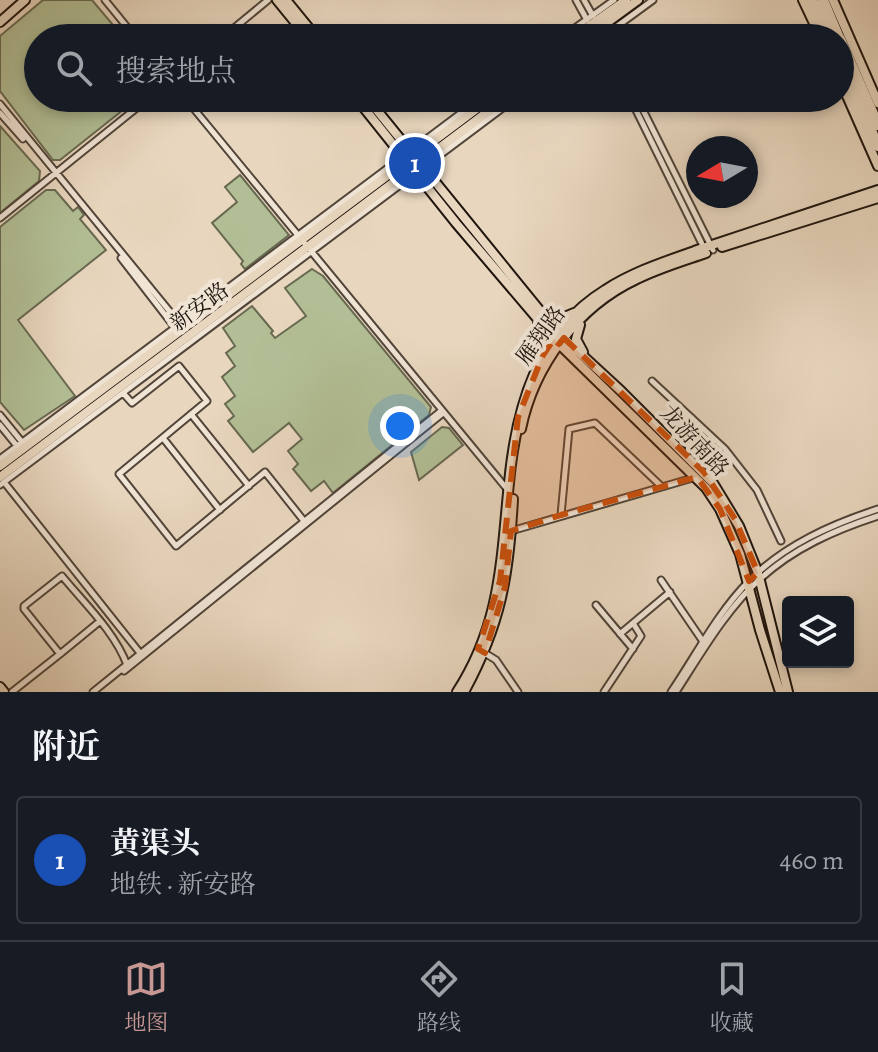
<!DOCTYPE html>
<html lang="zh">
<head>
<meta charset="utf-8">
<style>
	:root { --surface:#171b24; --page:#20242c; --text:#f1f3f6; --muted:#9ea1a6; --line:#363941; --accent:#c59692 }
	body { margin:0; font-family:Alegreya,"Noto Serif SC",serif; background:var(--page); color:var(--text) }
	.controls { position:absolute; right:24px; bottom:24px; display:grid; overflow:hidden; border-radius:8px; box-shadow:0 4px 12px #0003 }
	.controls button { width:72px; height:72px; display:grid; place-items:center; padding:0; border:0; border-bottom:2px solid var(--line); background:var(--surface); color:var(--text); font:40px sans-serif }
	.compass { position:absolute; left:686px; top:136px; width:72px; height:72px; border-radius:50%; background:var(--surface); box-shadow:0 4px 12px #0003; rotate:260deg }
	.you { position:absolute; left:400px; top:426px; width:28px; height:28px; margin:-20px; border:6px solid #fff; border-radius:50%; background:#1a73e8; box-shadow:0 0 0 12px #1a73e833 }
	.badge { display:grid; place-items:center; width:52px; height:52px; border-radius:50%; background:var(--accent); color:#fff; font-size:26px; font-weight:700 }
	.pin { position:absolute; translate:-50% -50%; border:4px solid #fff; box-shadow:0 2px 8px #0006 }
	.list { margin:0; padding:0; list-style:none }
	h2 { display:flex; justify-content:space-between; align-items:center; height:104px; margin:0; padding:0 32px; font-size:34px }
	h2 small { font-size:26px; font-weight:400; color:var(--muted) }
	.list li { display:grid; grid-template-columns:52px 1fr auto; gap:24px; align-items:center; box-sizing:border-box; height:128px; margin:0 16px 16px; padding:0 16px; border:2px solid var(--line); border-radius:8px }
	.list b { display:block; font-size:30px; white-space:nowrap }
	.list p { margin:0; font-size:26px; white-space:nowrap; color:var(--muted) }
	.list em { font-size:26px; font-style:normal; color:var(--muted) }
	.icon { flex:none; width:44px; height:44px; fill:none; stroke:currentColor; stroke-width:2; stroke-linecap:round; stroke-linejoin:round }
	.map { position:relative; flex:none; width:878px; height:692px; overflow:hidden }
	.search { position:absolute; background:var(--surface); box-shadow:0 4px 12px #0003; left:24px; right:24px; top:24px; height:88px; display:flex; align-items:center; gap:20px; box-sizing:border-box; padding:0 28px; border-radius:44px; color:var(--muted); font-size:30px }
	.sheet { height:248px; background:var(--surface) }
	nav { display:flex; justify-content:space-around; align-items:center; box-sizing:border-box; height:112px; border-top:2px solid var(--line); background:var(--surface); font-size:22px; color:var(--muted) }
	nav a { display:grid; justify-items:center; gap:4px }
	nav .on { color:var(--accent) }
	.map>svg:first-child { display:block }
</style>
</head>
<body>
<div class="map">
<svg width="878" height="692" viewBox="0 0 878 692">
	<rect width="100%" height="100%" fill="#e8d6be"/>
	<filter id="stains"><feTurbulence type="fractalNoise" baseFrequency=".0025" numOctaves="4"/><feColorMatrix values="0 0 0 0 .2 0 0 0 0 .09 0 0 0 0 .02 0 0 0 .5 -.17"/></filter>
	<radialGradient id="worn" r=".72"><stop offset=".6" stop-color="#630" stop-opacity="0"/><stop offset="1" stop-color="#630" stop-opacity=".3"/></radialGradient>
	<path fill="#b2be95" stroke="#686951" stroke-width="2" d="M43,0H92L124,38H38V98H138L60,160H53L0,91V36Z
		M0,126L40,171L39,181L0,213Z
		M240,175L289,235L245,269L241,264L243,261L212,223L237,202L225,187Z
		M46,190H55L73,211L78,207L84,215L80,219L106,250L18,320L75,396L24,430L0,402V227Z
		M312,269L323,276L431,407L429,415L333,493L324,481L311,491L293,469L298,464L288,451L302,439L289,423L253,452L228,421L234,416L225,404L235,396L222,377L235,366L226,353L235,346L223,328L252,306L273,331L271,333L275,338L306,316L285,288Z
		M442,427L449,428L463,445L419,480L411,452Z"/>
	<g fill="none" stroke-linecap="round" stroke-linejoin="round">
		<defs>
			<path id="minor" d="M105,0L136,38
				M576,0L587,20
				M584,0L593,16
				M222,38L268,0
				M561,38L614,0
				M601,38L653,0
				M185,98L507,489
				M630,98L704,248
				M637,98L713,250
				M0,104L180,324
				M0,113L23,139
				M0,218L149,98
				M121,258L176,329
				M652,381L725,449L757,490L781,541
				M123,393L132,403L179,366L207,401L119,474L176,546L265,472L304,521
				M191,414L249,486
				M0,415L22,442
				M0,425L17,446
				M163,438L220,510
				M671,440L692,418
				M0,459L481,98
				M4,482L140,653
				M0,485L516,98
				M561,515L569,429L595,423L662,487
				M511,531L696,477
				M661,580L704,643
				M596,605L633,649
				M99,622L60,654L24,609V606L62,576C84,603 115,632 127,665
				M620,634L670,592
				M483,652L496,660L518,692
				M124,671L443,413
				M12,692L60,654
				M93,692L441,411
				M604,692L641,636L633,623
				M671,692C696,655 718,612 749,581C784,545 832,524 878,509
				M676,692C700,655 727,608 760,579C794,548 835,530 878,516"/>
			<path id="major" d="M277,0L308,38
				M286,0L317,38
				M803,0L821,38
				M833,0L878,103
				M0,22L25,0
				M572,38L626,0
				M586,38L638,0
				M840,80L878,166
				M356,98L456,223L559,344L706,488L720,509L740,554L760,630L780,692
				M367,98L558,333L621,391L713,483L739,526L758,573L788,692
				M722,247L878,198
				M547,314L560,319L574,313
				M538,324L543,342L541,354
				M580,325L576,339L583,352
				M521,429C534,366 577,307 637,279C659,268 683,261 706,253
				M0,466L491,98
				M0,477L506,98
				M0,687L4,692
				M457,692C501,624 501,560 509,483C516,408 537,332 605,290C634,271 667,261 700,249C759,229 819,210 878,190
				M464,692C501,624 509,575 513,499"/>
			<path id="highway" d="M812,0L830,38
				M823,0L839,38
				M840,39L878,125
				M840,60L878,146"/>
		</defs>
		<use href="#minor" stroke="#504439" stroke-width="9"/>
		<use href="#major" stroke="#1e140d" stroke-width="12"/>
		<use href="#highway" stroke="#1e140d" stroke-width="14"/>
		<use href="#minor" stroke="#f0e4d5" stroke-width="5"/>
		<use href="#major" stroke="#e8d6be" stroke-width="8"/>
		<use href="#highway" stroke="#e8d6be" stroke-width="10"/>
	</g>
	<path fill="#ca4f0c" fill-opacity="0.2" stroke="#ca4f0c" stroke-width="6" stroke-dasharray="16 10" stroke-linejoin="round" d="M564,338L704,472L735,519L758,573L749,581L720,509L697,477L561,515L511,531L505,587L485,653L478,649L500,581L518,417L543,355L554,339L559,344Z"/>
	<g text-anchor="middle" stroke-width="8" stroke-linejoin="round" paint-order="stroke">
		<g font-size="22" fill="#1e140d" stroke="#f0e4d5">
			<text transform="translate(199 306) rotate(-36)" y="8">新安路</text>
			<text transform="translate(540 335) rotate(-54)" y="8">雁翔路</text>
			<text transform="translate(695 440) rotate(47)" y="8">龙游南路</text>
		</g>
	</g>
	<rect width="100%" height="100%" filter="url(#stains)"/>
	<rect width="100%" height="100%" fill="url(#worn)"/>
</svg>
<div class="controls">
<button><svg class="icon" aria-label="layers" viewBox="0 0 24 24"><path d="M12 4l9 5-9 5-9-5zM3 14l9 5 9-5"/></svg></button>
</div>
<svg class="compass" viewBox="-18 -18 36 36"><path d="M0-13l5 13h-10z" fill="#e53935"/><path d="M0 13l5-13h-10z" fill="#9ea1a6"/></svg>
<div class="you"></div>
<div class="pin badge" style="left:415px;top:163px;background:#1a4fb4">1</div>
<div class="search"><svg class="icon" aria-label="search" viewBox="0 0 24 24"><circle cx="10" cy="10" r="6"/><path d="M15 15l6 6"/></svg>搜索地点</div>
</div>
<section class="sheet">
<h2>附近<small></small></h2>
<ul class="list">
<li><span class="badge" style="background:#1a4fb4">1</span><div><b>黄渠头</b><p>地铁 · 新安路</p></div><em>460 m</em></li>
</ul>
</section>
<nav>
<a class="on"><svg class="icon" aria-label="map" viewBox="0 0 24 24"><path d="M3 6l6-2 6 2 6-2v14l-6 2-6-2-6 2zM9 4v14M15 6v14"/></svg>地图</a>
<a><svg class="icon" aria-label="directions" viewBox="0 0 24 24"><path d="M12 3l9 9-9 9-9-9zM9 14v-3h6M13 9l2 2-2 2"/></svg>路线</a>
<a><svg class="icon" aria-label="saved" viewBox="0 0 24 24"><path d="M7 4h10v16l-5-4-5 4z"/></svg>收藏</a>
</nav>
</body>
</html>
